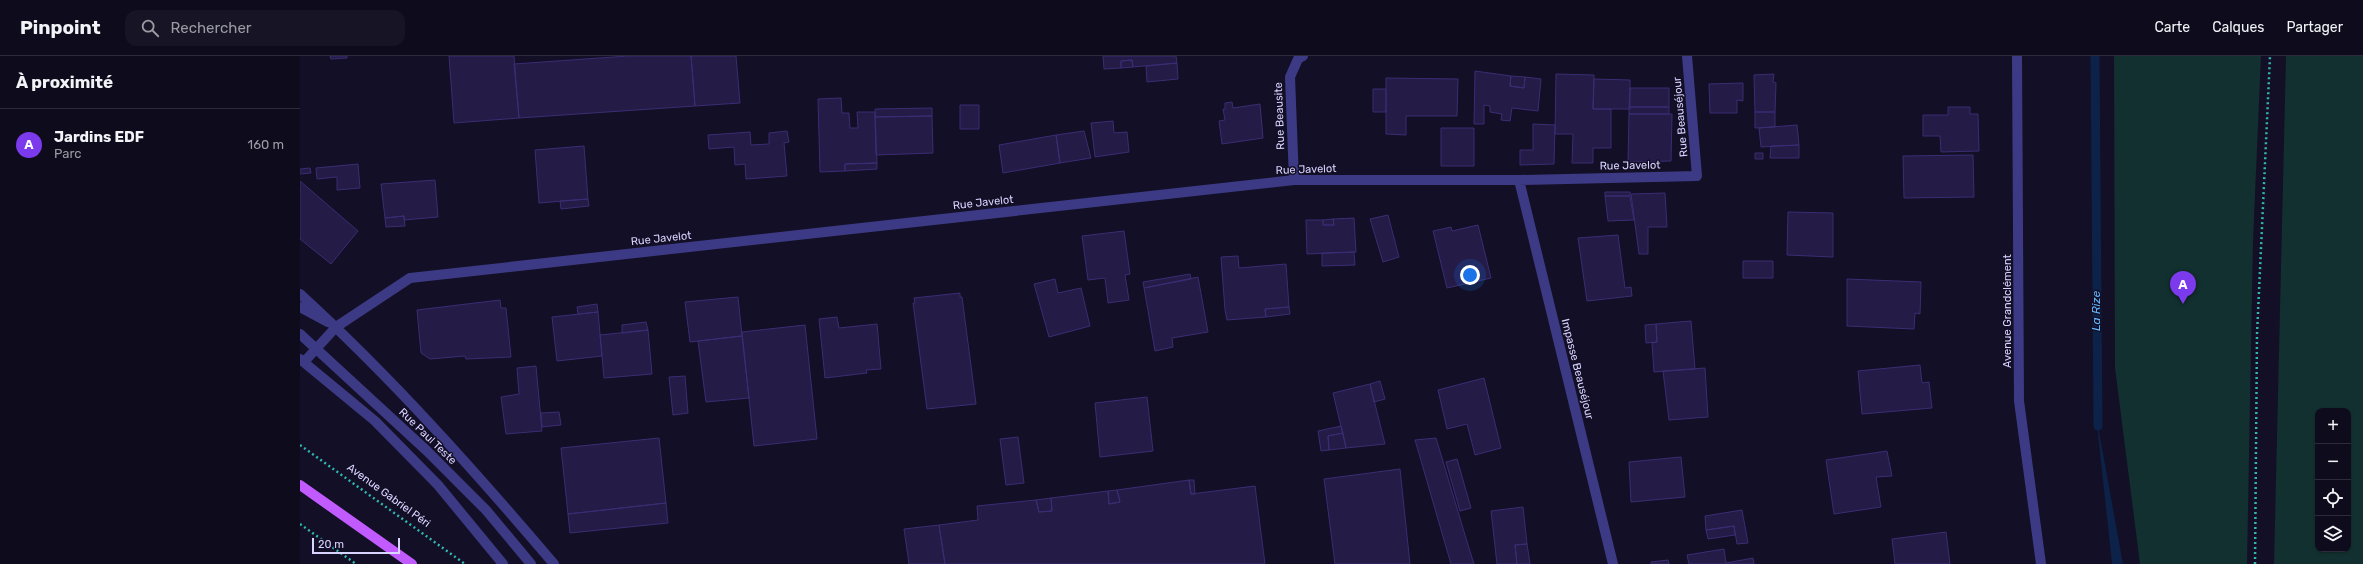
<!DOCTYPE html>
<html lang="fr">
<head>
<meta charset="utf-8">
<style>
	:root { --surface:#0e0b1c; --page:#171425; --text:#f1f3f6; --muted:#9b9ba3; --line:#2e2b3b; --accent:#7c3aed }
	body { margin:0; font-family:Rubik,sans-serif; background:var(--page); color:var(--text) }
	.controls { position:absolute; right:12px; bottom:12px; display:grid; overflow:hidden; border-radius:8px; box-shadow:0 1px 3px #0004 }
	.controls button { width:36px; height:36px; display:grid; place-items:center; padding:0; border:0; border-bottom:1px solid var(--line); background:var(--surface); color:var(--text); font:20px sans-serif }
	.scale { position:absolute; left:12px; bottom:10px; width:88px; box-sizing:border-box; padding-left:4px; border:2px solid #d9d4ff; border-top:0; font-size:11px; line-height:14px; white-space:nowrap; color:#d9d4ff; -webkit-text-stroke:3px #130f26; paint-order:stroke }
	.you { position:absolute; left:1170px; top:219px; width:14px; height:14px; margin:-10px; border:3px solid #fff; border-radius:50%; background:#1a73e8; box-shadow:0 0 0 6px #1a73e833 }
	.badge { display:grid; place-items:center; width:26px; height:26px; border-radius:50%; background:var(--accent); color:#fff; font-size:13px; font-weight:700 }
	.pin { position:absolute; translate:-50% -33px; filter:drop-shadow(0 1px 2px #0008) }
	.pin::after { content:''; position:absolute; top:21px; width:14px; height:12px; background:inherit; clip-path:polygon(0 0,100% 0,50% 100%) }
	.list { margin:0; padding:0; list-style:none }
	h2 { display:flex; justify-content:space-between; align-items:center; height:52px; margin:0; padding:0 16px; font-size:17px }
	h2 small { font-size:13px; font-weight:400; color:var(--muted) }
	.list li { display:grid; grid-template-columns:26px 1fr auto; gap:12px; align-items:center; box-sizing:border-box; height:72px; padding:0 16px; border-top:1px solid var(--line) }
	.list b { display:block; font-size:15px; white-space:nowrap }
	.list p { margin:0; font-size:13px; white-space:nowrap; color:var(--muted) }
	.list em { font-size:13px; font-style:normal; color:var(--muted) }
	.icon { flex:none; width:22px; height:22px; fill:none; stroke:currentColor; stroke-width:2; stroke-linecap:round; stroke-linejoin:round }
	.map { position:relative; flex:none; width:2063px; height:508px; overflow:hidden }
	header { display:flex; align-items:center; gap:24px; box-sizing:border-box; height:56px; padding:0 20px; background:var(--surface); border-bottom:1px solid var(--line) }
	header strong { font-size:19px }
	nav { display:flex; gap:22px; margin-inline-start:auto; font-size:14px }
	.search { width:280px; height:36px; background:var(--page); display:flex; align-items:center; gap:10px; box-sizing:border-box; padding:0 14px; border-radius:12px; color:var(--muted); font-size:15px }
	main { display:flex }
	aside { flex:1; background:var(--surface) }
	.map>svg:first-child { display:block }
</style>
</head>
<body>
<header>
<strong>Pinpoint</strong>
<div class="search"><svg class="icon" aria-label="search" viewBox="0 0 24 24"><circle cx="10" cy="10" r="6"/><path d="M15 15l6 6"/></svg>Rechercher</div>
<nav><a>Carte</a><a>Calques</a><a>Partager</a></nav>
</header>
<main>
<aside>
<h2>À proximité<small></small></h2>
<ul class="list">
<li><span class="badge">A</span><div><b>Jardins EDF</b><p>Parc</p></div><em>160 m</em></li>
</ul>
</aside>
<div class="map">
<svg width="2063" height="508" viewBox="0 0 2063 508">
	<rect width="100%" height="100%" fill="#130f26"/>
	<path fill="#12302f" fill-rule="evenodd" d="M1814,0H1961L1953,185L1947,508H1840L1815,312Z
		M1986,0H2063V508H1974ZM2018,355H2048V493H2018Z"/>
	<path fill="#0c2248" d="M1796,359L1823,508H1812Z"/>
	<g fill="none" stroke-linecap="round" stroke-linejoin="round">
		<path stroke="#0c2248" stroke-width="9" d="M1795,0L1798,370"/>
	</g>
	<path fill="#241b47" stroke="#3b2d73" d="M30,0H47V2L31,3Z
		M149,0H214L219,62L154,67Z
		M328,0H391L395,50L219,62L214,8Z
		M391,0H436L440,47L395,50Z
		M803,0H876L877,7L833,11L832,4L821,5V12L804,13Z
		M832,4L833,11L821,12V5Z
		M877,7L878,23L847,26L846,10Z
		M1175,15L1211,20L1210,30L1224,32L1225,21L1241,23L1238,55L1212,52L1210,65L1201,64L1202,58L1190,56V50L1184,49V68H1174Z
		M1256,18L1294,19L1293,53H1311V92H1293V107H1272L1273,78H1255Z
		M1474,18L1473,26L1476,27L1475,56H1455L1454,19Z
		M1211,20L1225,21L1224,32L1210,30Z
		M1086,22L1158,23L1157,60H1106V79L1086,78Z
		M1294,23L1330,24V53H1293Z
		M1443,27V45L1437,44V57H1410L1409,28Z
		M1330,32H1369V51H1329Z
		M1073,33H1086V56H1073Z
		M541,42L542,57H549L550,72H558L557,56H575L577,107L545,108V115L520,116L518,43Z
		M932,46L933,52L960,48L963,82L922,88L919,65L925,64L923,53H925V47Z
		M660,49H679V73H660Z
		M1329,51H1369V58H1329Z
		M1648,51H1670V58H1678L1679,95L1641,96L1640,80H1623V59H1648Z
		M632,52V60L575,61V53Z
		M1455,56H1475V71L1455,72Z
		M1329,58H1372L1371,105L1328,106Z
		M632,60L633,97L576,99L575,61Z
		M813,65L814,77L827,76L829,96L795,101L791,67Z
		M1233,68L1255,69L1254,108L1220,109V94H1233Z
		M1497,69L1499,89L1461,91L1459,72Z
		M1141,72H1174V110H1141Z
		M487,75L489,86L484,87L487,120L446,123L445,108L435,109L434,91L409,93L408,79L450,76L451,89L469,88V77Z
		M784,75L791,102L760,107L756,79Z
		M756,79L760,107L703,117L699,89Z
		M1499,89V102H1470L1471,90Z
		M284,90L288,143L239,147L235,94Z
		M1455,97H1463V103H1455Z
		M1673,99L1674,141L1604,142L1603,100Z
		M577,107V113L545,115V108Z
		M58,108L60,132L37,134V121L17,123L16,112Z
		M10,112L11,117L0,118V113Z
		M135,124L138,161L104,164V160L85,162L81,128Z
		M0,125L58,175L31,208L0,183Z
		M1305,136H1330V140H1305Z
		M1365,137L1367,171H1348V198H1339L1331,138Z
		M1305,140H1330L1334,164L1308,165Z
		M288,143L289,150L261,153L260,145Z
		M1488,156L1533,157V201L1487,199Z
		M1088,159L1099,201L1083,206L1070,163Z
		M104,160L105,170L86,171L85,162Z
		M1054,162L1056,196L1007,198L1006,164H1023V169H1034L1033,163Z
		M1033,163L1034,169H1023V164Z
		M1178,169L1191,222L1147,232L1133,175L1151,171L1152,175Z
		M824,175L830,218L825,219L829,244L808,247L805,222L788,224L782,180Z
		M1318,179L1325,232L1331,231L1332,240L1287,245L1278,182Z
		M1054,196L1055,209L1022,210V197Z
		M938,200L939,212L986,208L989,251L965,253L966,261L927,264L925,254L921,201Z
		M1443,205H1473V222H1443Z
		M890,218L891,223L844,232L843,226Z
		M898,221L908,276L872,282L873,291L855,295L844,232Z
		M755,223L758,237L781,232L790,270L749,281L734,228Z
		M1547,223L1621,226L1620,258L1615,257L1614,273L1547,270Z
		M660,237V241H662L676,348L627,353L613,247H615L614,242Z
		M438,241L442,280L390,286L385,246Z
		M200,244L201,252H206L211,301L166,303L165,300L130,303L121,297L117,254Z
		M297,248L298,256L278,258L277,251Z
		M989,251L990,258L966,261L965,253Z
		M298,256L302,300L257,305L252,261Z
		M537,261L539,272L577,268L581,313L566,314L567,317L525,322L519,263Z
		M1391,265L1395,313L1354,316L1352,287L1357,286L1356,268Z
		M346,266L348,274L322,277V269Z
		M1356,268L1357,286L1346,287L1345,269Z
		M505,269L517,383L454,390L442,276Z
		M348,274L352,318L304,322L300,279Z
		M442,280L449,342L406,346L398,285Z
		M1620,309L1622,327L1629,326L1632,352L1562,358L1558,315Z
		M236,310L242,375L206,378L201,341L219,338L217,312Z
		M1405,312L1408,361L1369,364L1363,315Z
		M385,320L388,357L373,359L369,321Z
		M1184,322L1201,392L1175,399L1167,368L1147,373L1138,334Z
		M1080,325L1085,343L1074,346L1070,328Z
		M1070,328L1085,388L1046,392L1033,337Z
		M847,341L853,395L800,401L795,347Z
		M259,356L261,369L242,371L241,357Z
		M1041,370L1043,377L1028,380L1029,394L1021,395L1018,375Z
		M1043,377L1046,392L1029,394L1028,380Z
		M718,381L724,427L706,429L700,383Z
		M359,382L366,447L268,458L261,392Z
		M1136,382L1168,489L1174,508H1151L1115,384Z
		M1587,395L1592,420L1576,421L1581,451L1534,458L1526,404Z
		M1381,401L1385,441L1331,446L1329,406Z
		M1157,403L1171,452L1160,455L1146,406Z
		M1100,413L1110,508H1035L1024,423Z
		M889,424H894L895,438H891Z
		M889,424L891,438L955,430L965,508H645L639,469L678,464L677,450L736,444L739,456L752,455L751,442L808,435L809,448L820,446L817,434Z
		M817,434L820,446L809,448L808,435Z
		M751,442L752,455L739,456L736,444Z
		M366,447L368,467L270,477L268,458Z
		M1223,451L1227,488L1215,489L1217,508H1197L1191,455Z
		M1442,454L1448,487L1437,488L1434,470L1406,474L1405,460Z
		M639,469L645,508H609L604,473Z
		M1434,470L1435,479L1408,483L1406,474Z
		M1646,476L1650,508H1595L1592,483Z
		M1227,488L1230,508H1217L1215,489Z
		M1424,493L1426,507L1453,502L1454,508H1389L1387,499Z
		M1368,504L1369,508H1351V506Z"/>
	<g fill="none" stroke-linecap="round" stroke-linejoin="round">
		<path stroke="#2fb8b0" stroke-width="2.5" stroke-dasharray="2 3" stroke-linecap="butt" d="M0,389L165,508
			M0,468L56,508
			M1955,508L1957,278L1970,0"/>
		<path stroke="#3d3a85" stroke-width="10" d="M0,251L28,266
			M0,278L126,394L186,454L231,508"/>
		<path stroke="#3d3a85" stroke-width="10" d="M1717,0L1719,345L1741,508
			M994,124L990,21L998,3L1003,0
			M1219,124L1313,508
			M0,238C91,321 174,414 254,508
			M0,303L75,365L138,429L203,508
			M4,306L36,271L110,222L994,124H1219L1397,120L1387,0"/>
		<path stroke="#c25bff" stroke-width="10" d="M0,429L112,508"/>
	</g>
	<g text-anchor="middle" stroke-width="3" stroke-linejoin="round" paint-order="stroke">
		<g font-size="11" fill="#d9d4ff" stroke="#130f26">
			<text transform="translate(979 60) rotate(-92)" y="4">Rue Beausite</text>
			<text transform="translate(1380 61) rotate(-95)" y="4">Rue Beauséjour</text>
			<text transform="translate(1330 109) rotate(-1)" y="4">Rue Javelot</text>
			<text transform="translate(1006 113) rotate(-2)" y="4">Rue Javelot</text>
			<text transform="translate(683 146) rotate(-6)" y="4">Rue Javelot</text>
			<text transform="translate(361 182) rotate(-6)" y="4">Rue Javelot</text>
			<text transform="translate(1707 255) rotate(-90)" y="4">Avenue Grandclément</text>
			<text transform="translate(1278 313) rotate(76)" y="4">Impasse Beauséjour</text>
			<text transform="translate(128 380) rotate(44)" y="4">Rue Paul Teste</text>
			<text transform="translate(89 439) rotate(36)" y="4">Avenue Gabriel Péri</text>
		</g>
		<g font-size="12" font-style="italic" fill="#62b6ff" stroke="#130f26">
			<text transform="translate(1796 255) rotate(-90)" y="4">La Rize</text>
		</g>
	</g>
</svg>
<div class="controls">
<button>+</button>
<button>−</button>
<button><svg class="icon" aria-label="locate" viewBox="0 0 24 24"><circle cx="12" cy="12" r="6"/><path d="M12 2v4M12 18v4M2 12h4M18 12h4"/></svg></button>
<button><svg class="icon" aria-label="layers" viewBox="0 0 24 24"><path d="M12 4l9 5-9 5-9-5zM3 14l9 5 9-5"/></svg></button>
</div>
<div class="scale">20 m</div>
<div class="you"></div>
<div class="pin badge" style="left:1883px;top:248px">A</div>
</div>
</main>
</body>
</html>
